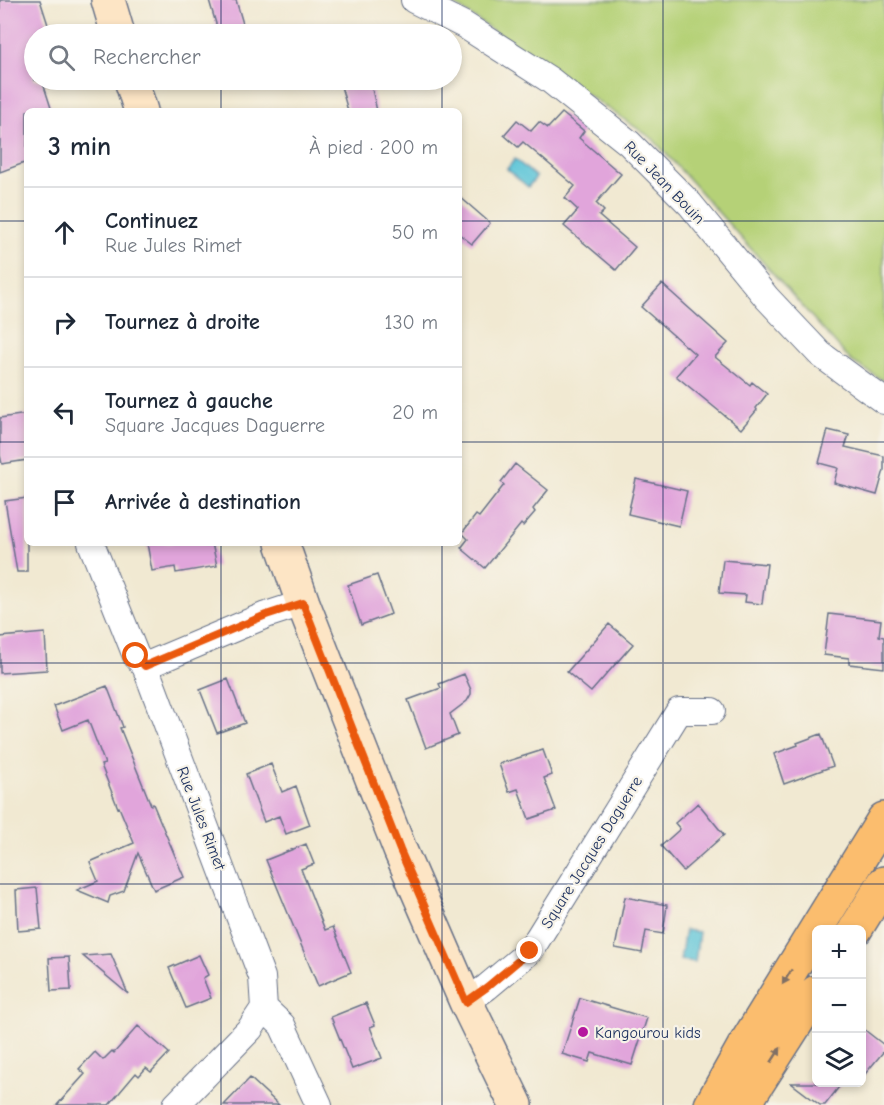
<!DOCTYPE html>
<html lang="fr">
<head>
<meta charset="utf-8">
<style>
	:root { --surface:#fff; --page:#f6f6f7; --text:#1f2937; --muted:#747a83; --line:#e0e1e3 }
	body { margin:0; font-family:"Comic Neue",sans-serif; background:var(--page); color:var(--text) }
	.controls { position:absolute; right:18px; bottom:18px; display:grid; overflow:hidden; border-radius:9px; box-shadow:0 3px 9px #0003 }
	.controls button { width:54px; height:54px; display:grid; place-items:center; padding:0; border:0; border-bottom:2px solid var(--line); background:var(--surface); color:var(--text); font:30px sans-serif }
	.stop { position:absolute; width:18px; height:18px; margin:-14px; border:4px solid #ea580c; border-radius:50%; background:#fff }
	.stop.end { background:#ea580c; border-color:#fff; box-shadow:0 2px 6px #0008 }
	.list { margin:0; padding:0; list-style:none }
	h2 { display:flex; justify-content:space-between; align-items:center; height:78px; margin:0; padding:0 24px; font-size:26px }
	h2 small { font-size:20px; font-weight:400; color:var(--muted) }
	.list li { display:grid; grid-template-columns:39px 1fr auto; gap:18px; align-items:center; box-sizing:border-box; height:90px; padding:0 24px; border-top:2px solid var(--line) }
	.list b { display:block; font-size:22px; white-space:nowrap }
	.list p { margin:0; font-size:20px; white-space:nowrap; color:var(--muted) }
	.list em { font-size:20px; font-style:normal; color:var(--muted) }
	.icon { flex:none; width:33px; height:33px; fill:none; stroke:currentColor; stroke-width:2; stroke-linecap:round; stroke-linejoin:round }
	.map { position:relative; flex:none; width:884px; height:1105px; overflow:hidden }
	.search { position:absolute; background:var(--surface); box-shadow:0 3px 9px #0003; left:24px; top:24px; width:438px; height:66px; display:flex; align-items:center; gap:15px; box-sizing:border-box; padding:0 21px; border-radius:33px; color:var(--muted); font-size:22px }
	.panel { position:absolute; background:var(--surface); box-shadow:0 3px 9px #0003; left:24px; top:108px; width:438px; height:438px; border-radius:9px }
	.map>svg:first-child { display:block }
</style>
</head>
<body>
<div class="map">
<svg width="884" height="1105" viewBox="0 0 884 1105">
	<rect width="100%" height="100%" fill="#f7f3e8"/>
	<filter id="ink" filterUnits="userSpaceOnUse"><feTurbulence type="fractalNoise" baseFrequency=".0167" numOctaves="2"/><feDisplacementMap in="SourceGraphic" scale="12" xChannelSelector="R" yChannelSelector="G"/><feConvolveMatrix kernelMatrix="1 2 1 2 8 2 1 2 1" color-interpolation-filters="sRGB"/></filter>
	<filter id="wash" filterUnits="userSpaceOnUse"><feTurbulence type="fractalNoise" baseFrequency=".008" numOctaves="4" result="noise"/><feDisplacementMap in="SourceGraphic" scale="24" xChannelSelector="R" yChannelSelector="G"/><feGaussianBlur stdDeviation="1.35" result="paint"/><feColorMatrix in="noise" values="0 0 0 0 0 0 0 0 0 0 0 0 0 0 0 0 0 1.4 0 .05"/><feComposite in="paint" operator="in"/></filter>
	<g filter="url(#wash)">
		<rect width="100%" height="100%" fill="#f1e9d2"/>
		<path fill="#b5d177" stroke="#68806a" stroke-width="1.5" d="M448,0H884V381L851,361L653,139Z"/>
		<path fill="#5cc5d8" stroke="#3c7a9b" stroke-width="1.5" d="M515,159L536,177L528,187L507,169Z
			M685,930L699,932L695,962L680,960Z"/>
		<g id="blocks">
			<path fill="#e1a5db" d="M0,0H40L51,34H34V80H42L52,111H27V162L0,172Z
				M209,0H236L246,34H219Z
				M344,80H370L377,111H348L341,86L346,85Z
				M562,113L584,131L579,138L621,174L596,203L604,211L599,216L635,247L616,270L564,226L578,210L565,198L575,186L523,142L518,147L504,135L517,120L531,131L539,122L548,128Z
				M459,196L490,223L472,244L459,234Z
				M662,284L728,343L715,357L750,385L752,382L767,394L756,408L757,410L741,429L676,376L695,354L641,307Z
				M27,414V460L2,464L0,455V418Z
				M828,430L849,435L845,447L884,456V470L877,495L834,483L838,468L819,463Z
				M515,464L548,490L533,509L535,512L523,526L521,524L485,568L461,548L468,539L462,533L476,515L479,517L504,485L501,482Z
				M636,479L687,491L679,526L628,514Z
				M27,498V572H17L5,501Z
				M147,543H212L217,566L176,573L175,567L152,571Z
				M723,560L767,564L762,604L745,602L746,595L719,593Z
				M377,575L391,614L361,625L348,585Z
				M829,614L881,620L879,636L884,637V668L849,664V658L824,655Z
				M609,624L633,644L591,692L567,672Z
				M45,633L47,670L0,673V637Z
				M464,674L471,690V694L467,701L450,714L458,735L426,748L408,700L441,688L439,684Z
				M228,679L245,723L217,733L200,690Z
				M107,686L123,727L120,728L151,805L153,804L184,877L154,890L138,853L124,891L110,896L108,903L77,890L98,881L90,862L134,843L119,807L118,808L101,765L105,764L88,720L63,730L54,706Z
				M821,734L833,766L784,784L774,754L798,745L797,743Z
				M543,750L552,775L544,778L556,810L529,819L518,789L509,792L499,764Z
				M271,764L282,792L296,786L310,825L286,834L279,816L264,822L246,774Z
				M698,803L724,835L683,871L661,846L680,829L675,823Z
				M306,844L314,864L301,869L325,930L333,927L351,972L318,986L266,860Z
				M37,888L41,929L18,931L16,890Z
				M625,897L667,905L663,934L646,931L642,953L615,948Z
				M111,954L128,994L83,956Z
				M199,955L208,975L203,978L211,998L186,1008L169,968Z
				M69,957L71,990L51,991L49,958Z
				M580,998L647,1018L632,1065L592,1053L589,1062L562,1054Z
				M366,1003L375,1025L370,1027L382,1058L352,1069L331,1017Z
				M138,1026L169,1053L151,1072L146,1068L139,1076L136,1073L109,1105H57L85,1074L79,1069L95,1052L103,1060L112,1051L114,1053Z
				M861,1027L884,1045V1051L861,1079Z
				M250,1078L279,1105H224Z
				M791,1083H842L825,1105H820Z"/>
		</g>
	</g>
	<g filter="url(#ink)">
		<use href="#blocks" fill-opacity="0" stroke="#667087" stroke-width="1.5"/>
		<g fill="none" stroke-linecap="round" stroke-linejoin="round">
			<defs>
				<path id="street" d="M414,0L464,25L550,80L629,143L690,204L767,298L820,354L884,401
					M91,543L136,656L145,666
					M466,1002L487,987L530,951L679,711H712
					M264,1008L282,1025L319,1105
					M176,1105L250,1029L264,1008L262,977L145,666L266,615L303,603"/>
				<path id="secondary" d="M108,0L118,34
					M131,80L141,111
					M282,543L303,603L400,850L466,1002L516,1105"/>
				<path id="primary" d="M855,930L884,883
					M711,1105L743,1048L884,819
					M746,1105L752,1092L816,992"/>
			</defs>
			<use href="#street" stroke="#667087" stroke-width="28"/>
			<use href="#secondary" stroke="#667087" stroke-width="36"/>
			<use href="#primary" stroke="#667087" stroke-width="36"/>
			<use href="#street" stroke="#fff" stroke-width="26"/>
			<use href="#secondary" stroke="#fde5c5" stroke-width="33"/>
			<use href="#primary" stroke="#fbbd6e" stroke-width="33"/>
		</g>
		<defs><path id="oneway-solid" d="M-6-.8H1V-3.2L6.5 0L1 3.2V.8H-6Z" transform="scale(1.5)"/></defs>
		<g fill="#806f65">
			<use href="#oneway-solid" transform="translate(787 977) rotate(122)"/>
			<use href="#oneway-solid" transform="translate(776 1055) rotate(-57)"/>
		</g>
	</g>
	<g fill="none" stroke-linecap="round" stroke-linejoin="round" filter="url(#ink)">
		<path stroke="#ea580c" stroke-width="8" d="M136,656L145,666L266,615L303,603L400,850L466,1002L487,987L530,951"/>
	</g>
	<path fill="none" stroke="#1b2f5e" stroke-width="1.5" stroke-opacity="0.55" d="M221,0V34M442,0V34M663,0V1105M221,80V111M442,80V111M0,221H27M459,221H884M0,442H27M459,442H884M221,543V1105M442,543V1105M0,663H884M0,884H884"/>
	<circle fill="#b5179e" stroke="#f7f3e8" stroke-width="2" cx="583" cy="1032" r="6"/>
	<g text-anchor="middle" stroke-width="4.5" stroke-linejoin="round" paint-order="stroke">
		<g font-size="16" fill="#1b2f5e" stroke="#f7f3e8">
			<text transform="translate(665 182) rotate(46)" y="6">Rue Jean Bouin</text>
			<text transform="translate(202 818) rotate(69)" y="6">Rue Jules Rimet</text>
			<text transform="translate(591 852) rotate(-58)" y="6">Square Jacques Daguerre</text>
		</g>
		<g font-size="16" fill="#1b2f5e" stroke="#f7f3e8" text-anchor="start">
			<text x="595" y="1038">Kangourou kids</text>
		</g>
	</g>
</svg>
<div class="controls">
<button>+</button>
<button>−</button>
<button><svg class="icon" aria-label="layers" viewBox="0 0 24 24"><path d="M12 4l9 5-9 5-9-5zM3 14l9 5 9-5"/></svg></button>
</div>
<div class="stop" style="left:136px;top:656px"></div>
<div class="stop end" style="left:530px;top:951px"></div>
<div class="search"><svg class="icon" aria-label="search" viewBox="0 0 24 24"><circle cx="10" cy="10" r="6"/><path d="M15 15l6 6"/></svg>Rechercher</div>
<section class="panel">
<h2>3 min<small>À pied · 200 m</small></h2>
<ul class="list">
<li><svg class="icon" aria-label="ahead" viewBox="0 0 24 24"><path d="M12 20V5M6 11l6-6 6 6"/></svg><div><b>Continuez</b><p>Rue Jules Rimet</p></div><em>50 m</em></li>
<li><svg class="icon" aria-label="right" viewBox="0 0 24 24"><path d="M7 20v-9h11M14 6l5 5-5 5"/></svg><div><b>Tournez à droite</b></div><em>130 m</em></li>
<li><svg class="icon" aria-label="left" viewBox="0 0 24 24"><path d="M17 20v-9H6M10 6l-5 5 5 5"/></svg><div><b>Tournez à gauche</b><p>Square Jacques Daguerre</p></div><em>20 m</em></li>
<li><svg class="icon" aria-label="arrive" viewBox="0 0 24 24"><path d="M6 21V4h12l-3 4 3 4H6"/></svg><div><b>Arrivée à destination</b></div></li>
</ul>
</section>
</div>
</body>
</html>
